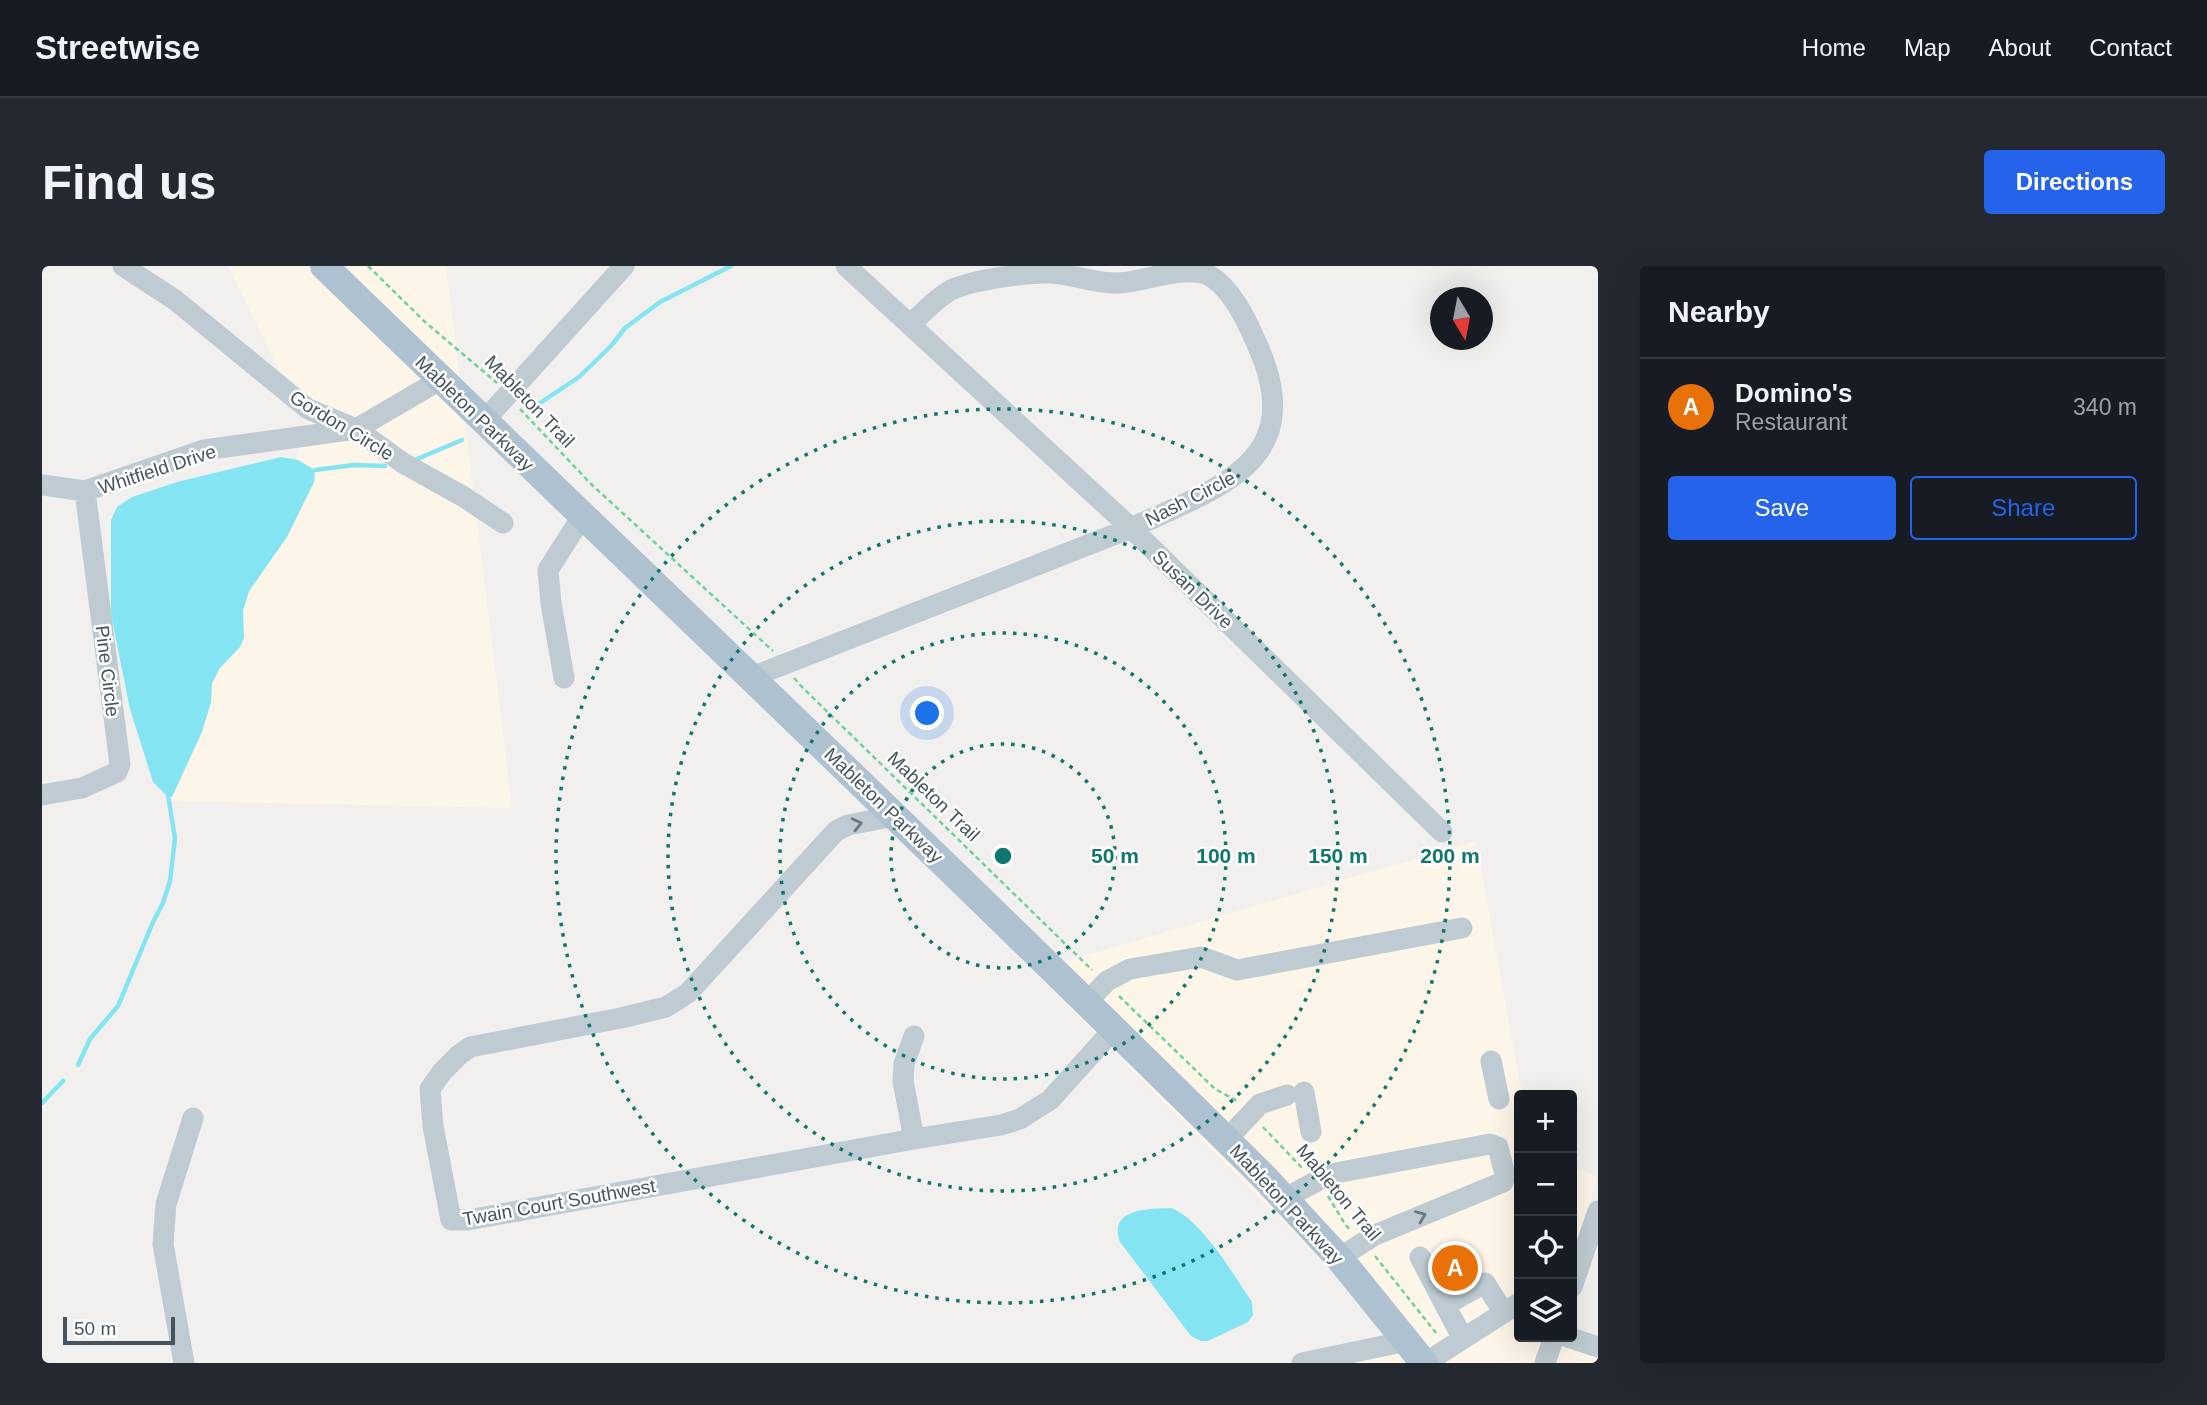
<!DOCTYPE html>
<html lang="en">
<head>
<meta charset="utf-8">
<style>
	:root { --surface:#171b24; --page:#242831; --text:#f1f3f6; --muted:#9ea1a6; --line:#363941; --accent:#2563eb }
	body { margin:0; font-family:Arial,sans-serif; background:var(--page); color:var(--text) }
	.controls { position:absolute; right:21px; bottom:21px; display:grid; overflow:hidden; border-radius:7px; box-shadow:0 7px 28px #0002 }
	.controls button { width:63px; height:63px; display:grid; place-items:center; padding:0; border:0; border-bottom:2px solid var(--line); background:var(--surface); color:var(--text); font:35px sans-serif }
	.compass { position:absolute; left:1388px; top:21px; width:63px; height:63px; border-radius:50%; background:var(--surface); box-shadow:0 7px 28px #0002; rotate:170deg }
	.scale { position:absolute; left:21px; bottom:18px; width:112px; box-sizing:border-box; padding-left:7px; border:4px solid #46545e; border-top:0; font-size:19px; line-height:24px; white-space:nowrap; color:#46545e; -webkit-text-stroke:5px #fff; paint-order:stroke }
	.you { position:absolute; left:886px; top:448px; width:24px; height:24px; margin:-18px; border:5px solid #fff; border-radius:50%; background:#1a73e8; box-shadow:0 0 0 10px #1a73e833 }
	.badge { display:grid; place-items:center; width:46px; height:46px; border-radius:50%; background:var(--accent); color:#fff; font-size:23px; font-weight:700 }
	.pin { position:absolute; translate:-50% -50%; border:4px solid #fff; box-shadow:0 2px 7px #0006 }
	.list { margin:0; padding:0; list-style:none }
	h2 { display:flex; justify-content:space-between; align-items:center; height:91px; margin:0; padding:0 28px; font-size:30px }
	h2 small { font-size:23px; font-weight:400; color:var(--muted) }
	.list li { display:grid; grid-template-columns:46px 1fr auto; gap:21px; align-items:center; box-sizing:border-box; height:98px; padding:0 28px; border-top:2px solid var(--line) }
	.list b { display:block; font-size:26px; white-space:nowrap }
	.list p { margin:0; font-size:23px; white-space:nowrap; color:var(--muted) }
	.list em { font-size:23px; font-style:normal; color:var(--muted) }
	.actions { display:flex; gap:14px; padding:21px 28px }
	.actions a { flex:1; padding:16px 0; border:2px solid var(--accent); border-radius:7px; text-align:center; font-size:24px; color:var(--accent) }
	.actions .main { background:var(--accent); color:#fff }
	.icon { flex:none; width:38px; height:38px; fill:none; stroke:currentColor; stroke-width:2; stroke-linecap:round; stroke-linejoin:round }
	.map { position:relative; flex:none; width:1556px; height:1097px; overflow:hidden; border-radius:7px }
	header { display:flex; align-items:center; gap:42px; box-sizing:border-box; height:98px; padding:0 35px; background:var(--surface); border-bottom:2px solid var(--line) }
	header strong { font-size:33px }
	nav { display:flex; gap:38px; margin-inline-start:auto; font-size:24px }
	.intro { display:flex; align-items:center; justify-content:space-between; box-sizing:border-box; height:168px; padding:0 42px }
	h1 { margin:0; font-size:49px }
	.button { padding:18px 32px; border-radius:7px; background:var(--accent); color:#fff; font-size:24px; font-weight:700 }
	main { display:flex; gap:42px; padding:0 42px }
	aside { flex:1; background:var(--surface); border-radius:7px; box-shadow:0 7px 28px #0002 }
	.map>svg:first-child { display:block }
</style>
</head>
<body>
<header>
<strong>Streetwise</strong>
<nav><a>Home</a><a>Map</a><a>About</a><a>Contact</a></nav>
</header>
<div class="intro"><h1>Find us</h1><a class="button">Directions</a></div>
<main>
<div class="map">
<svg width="1556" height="1097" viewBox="0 0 1556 1097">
	<rect width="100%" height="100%" fill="#f2efef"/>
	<path fill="#fdf5e7" d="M186,0H404L470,542L129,535L265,162Z
		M1434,575L1480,829H1477V1071H1525L1556,1077V1097H1289L1368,1083L991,705Z
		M1530,900L1555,911L1530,1005Z"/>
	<path fill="#85e4f2" d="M239,191L256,194L273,204L272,216L245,271L207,325L201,345L202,372L198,381L178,402L170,417L169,436L160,466L130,531L123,528L111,516L88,443L69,349V254L75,241L90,231L135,216Z
		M1129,942C1160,954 1191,1008 1210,1036L1211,1049L1206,1056L1166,1075H1159L1149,1070L1078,976C1066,942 1106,943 1129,942Z"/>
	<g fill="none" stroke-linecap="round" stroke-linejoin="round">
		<path stroke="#85e4f2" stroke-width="4.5" d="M489,143L537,111L569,80L583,62L618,36L689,0
			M375,193L420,174
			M273,204L312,199L343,200
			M36,799L48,773L76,740L111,656L121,637L128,615L133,572L126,529
			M0,837L21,815"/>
		<path stroke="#70d299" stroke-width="2.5" stroke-dasharray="5 3.5" stroke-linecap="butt" d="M326,0L383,56L455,117
			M478,143L549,218L731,385
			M752,412L760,421L1050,704
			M1077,730L1173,823L1197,836
			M1221,861L1260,902
			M1286,930L1303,958L1309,965
			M1333,990L1394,1067"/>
		<path stroke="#becbd2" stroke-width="21" d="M81,0L133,34L266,143L314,163L361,197L422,231L461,257
			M804,0L1089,262L1400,566
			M441,156L582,0
			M0,219L43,225L162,184L314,163L398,114
			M710,411L1089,262C1178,221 1269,195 1214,76C1204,53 1189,21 1165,8C1136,0 1106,15 1077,17C1054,18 1031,8 1009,7C986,6 930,14 909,24C894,32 881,47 869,58
			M522,412L509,337L506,304L541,249
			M0,529L40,522L75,506L78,498L43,225
			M853,550L806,559L794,565L646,727L624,741L579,752L428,781L417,789L400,806L388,823L391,860L409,954H426L872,873L959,859L978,853L1008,834L1071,764
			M1044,737L1065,715L1088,703L1159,691L1195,704L1420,662
			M872,770L862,798L861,815L872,873
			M1449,795L1457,833
			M1262,826L1269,866
			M1184,874L1218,838L1245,829
			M1242,933L1284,910L1299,906L1448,878L1456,881L1463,909L1461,916L1333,969L1297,992
			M1378,991L1421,1073
			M1530,1021L1556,945
			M1403,1039L1443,1017L1462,1047
			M1526,1071L1556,1081
			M142,1097L121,978L124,938L151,852
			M1260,1097L1365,1075
			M1383,1097L1477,1037
			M1503,1097L1512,1071"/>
		<path stroke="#adc1d0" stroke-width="28" d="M282,0C596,304 913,605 1223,912L1297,992L1382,1097"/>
	</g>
	<defs><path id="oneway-chevron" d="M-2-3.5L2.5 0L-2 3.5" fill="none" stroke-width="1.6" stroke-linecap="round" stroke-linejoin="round" transform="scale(1.75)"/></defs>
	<g stroke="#6a7881">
		<use href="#oneway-chevron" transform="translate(815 558) rotate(-13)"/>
		<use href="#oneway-chevron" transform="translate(1379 950) rotate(-22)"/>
	</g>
	<g fill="none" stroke="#0f766e" stroke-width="3.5" stroke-dasharray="3.5 7">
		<circle cx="961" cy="590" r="112"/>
		<circle cx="961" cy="590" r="223"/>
		<circle cx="961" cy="590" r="335"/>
		<circle cx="961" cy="590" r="447"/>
	</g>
	<g text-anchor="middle" stroke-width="5" stroke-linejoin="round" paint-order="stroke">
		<g font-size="19" fill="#46545e" stroke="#fff">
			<text transform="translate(488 135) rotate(46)" y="7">Mableton Trail</text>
			<text transform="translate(433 147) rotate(44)" y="7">Mableton Parkway</text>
			<text transform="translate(300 159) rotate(31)" y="7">Gordon Circle</text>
			<text transform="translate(115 203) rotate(-18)" y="7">Whitfield Drive</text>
			<text transform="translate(1148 232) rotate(-27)" y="7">Nash Circle</text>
			<text transform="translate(1151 323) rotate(44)" y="7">Susan Drive</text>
			<text transform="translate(66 405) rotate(83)" y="7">Pine Circle</text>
			<text transform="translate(892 530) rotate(44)" y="7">Mableton Trail</text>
			<text transform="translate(842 539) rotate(44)" y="7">Mableton Parkway</text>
			<text transform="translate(1297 926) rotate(50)" y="7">Mableton Trail</text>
			<text transform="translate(517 936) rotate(-10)" y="7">Twain Court Southwest</text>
			<text transform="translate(1245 938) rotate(47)" y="7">Mableton Parkway</text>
		</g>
	</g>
	<circle cx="961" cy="590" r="10" fill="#0f766e" stroke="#fff" stroke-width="3.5"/>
	<g font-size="21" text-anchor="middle" font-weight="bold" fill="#0f766e" stroke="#fff" stroke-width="5" stroke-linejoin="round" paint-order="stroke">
		<text x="1073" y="597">50 m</text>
		<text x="1184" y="597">100 m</text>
		<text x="1296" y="597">150 m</text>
		<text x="1408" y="597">200 m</text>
	</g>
</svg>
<div class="controls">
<button>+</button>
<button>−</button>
<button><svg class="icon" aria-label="locate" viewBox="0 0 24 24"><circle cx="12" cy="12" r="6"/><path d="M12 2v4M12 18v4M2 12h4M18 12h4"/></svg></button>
<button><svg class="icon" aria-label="layers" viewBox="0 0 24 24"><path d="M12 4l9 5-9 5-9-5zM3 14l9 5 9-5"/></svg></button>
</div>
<svg class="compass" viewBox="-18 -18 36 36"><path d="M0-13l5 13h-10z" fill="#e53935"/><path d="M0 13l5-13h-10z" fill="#9ea1a6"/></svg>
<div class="scale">50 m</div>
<div class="you"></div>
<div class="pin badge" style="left:1413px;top:1002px;background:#e8710a">A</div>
</div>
<aside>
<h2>Nearby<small></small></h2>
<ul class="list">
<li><span class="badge" style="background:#e8710a">A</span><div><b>Domino's</b><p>Restaurant</p></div><em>340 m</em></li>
</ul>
<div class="actions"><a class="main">Save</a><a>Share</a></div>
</aside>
</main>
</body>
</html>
